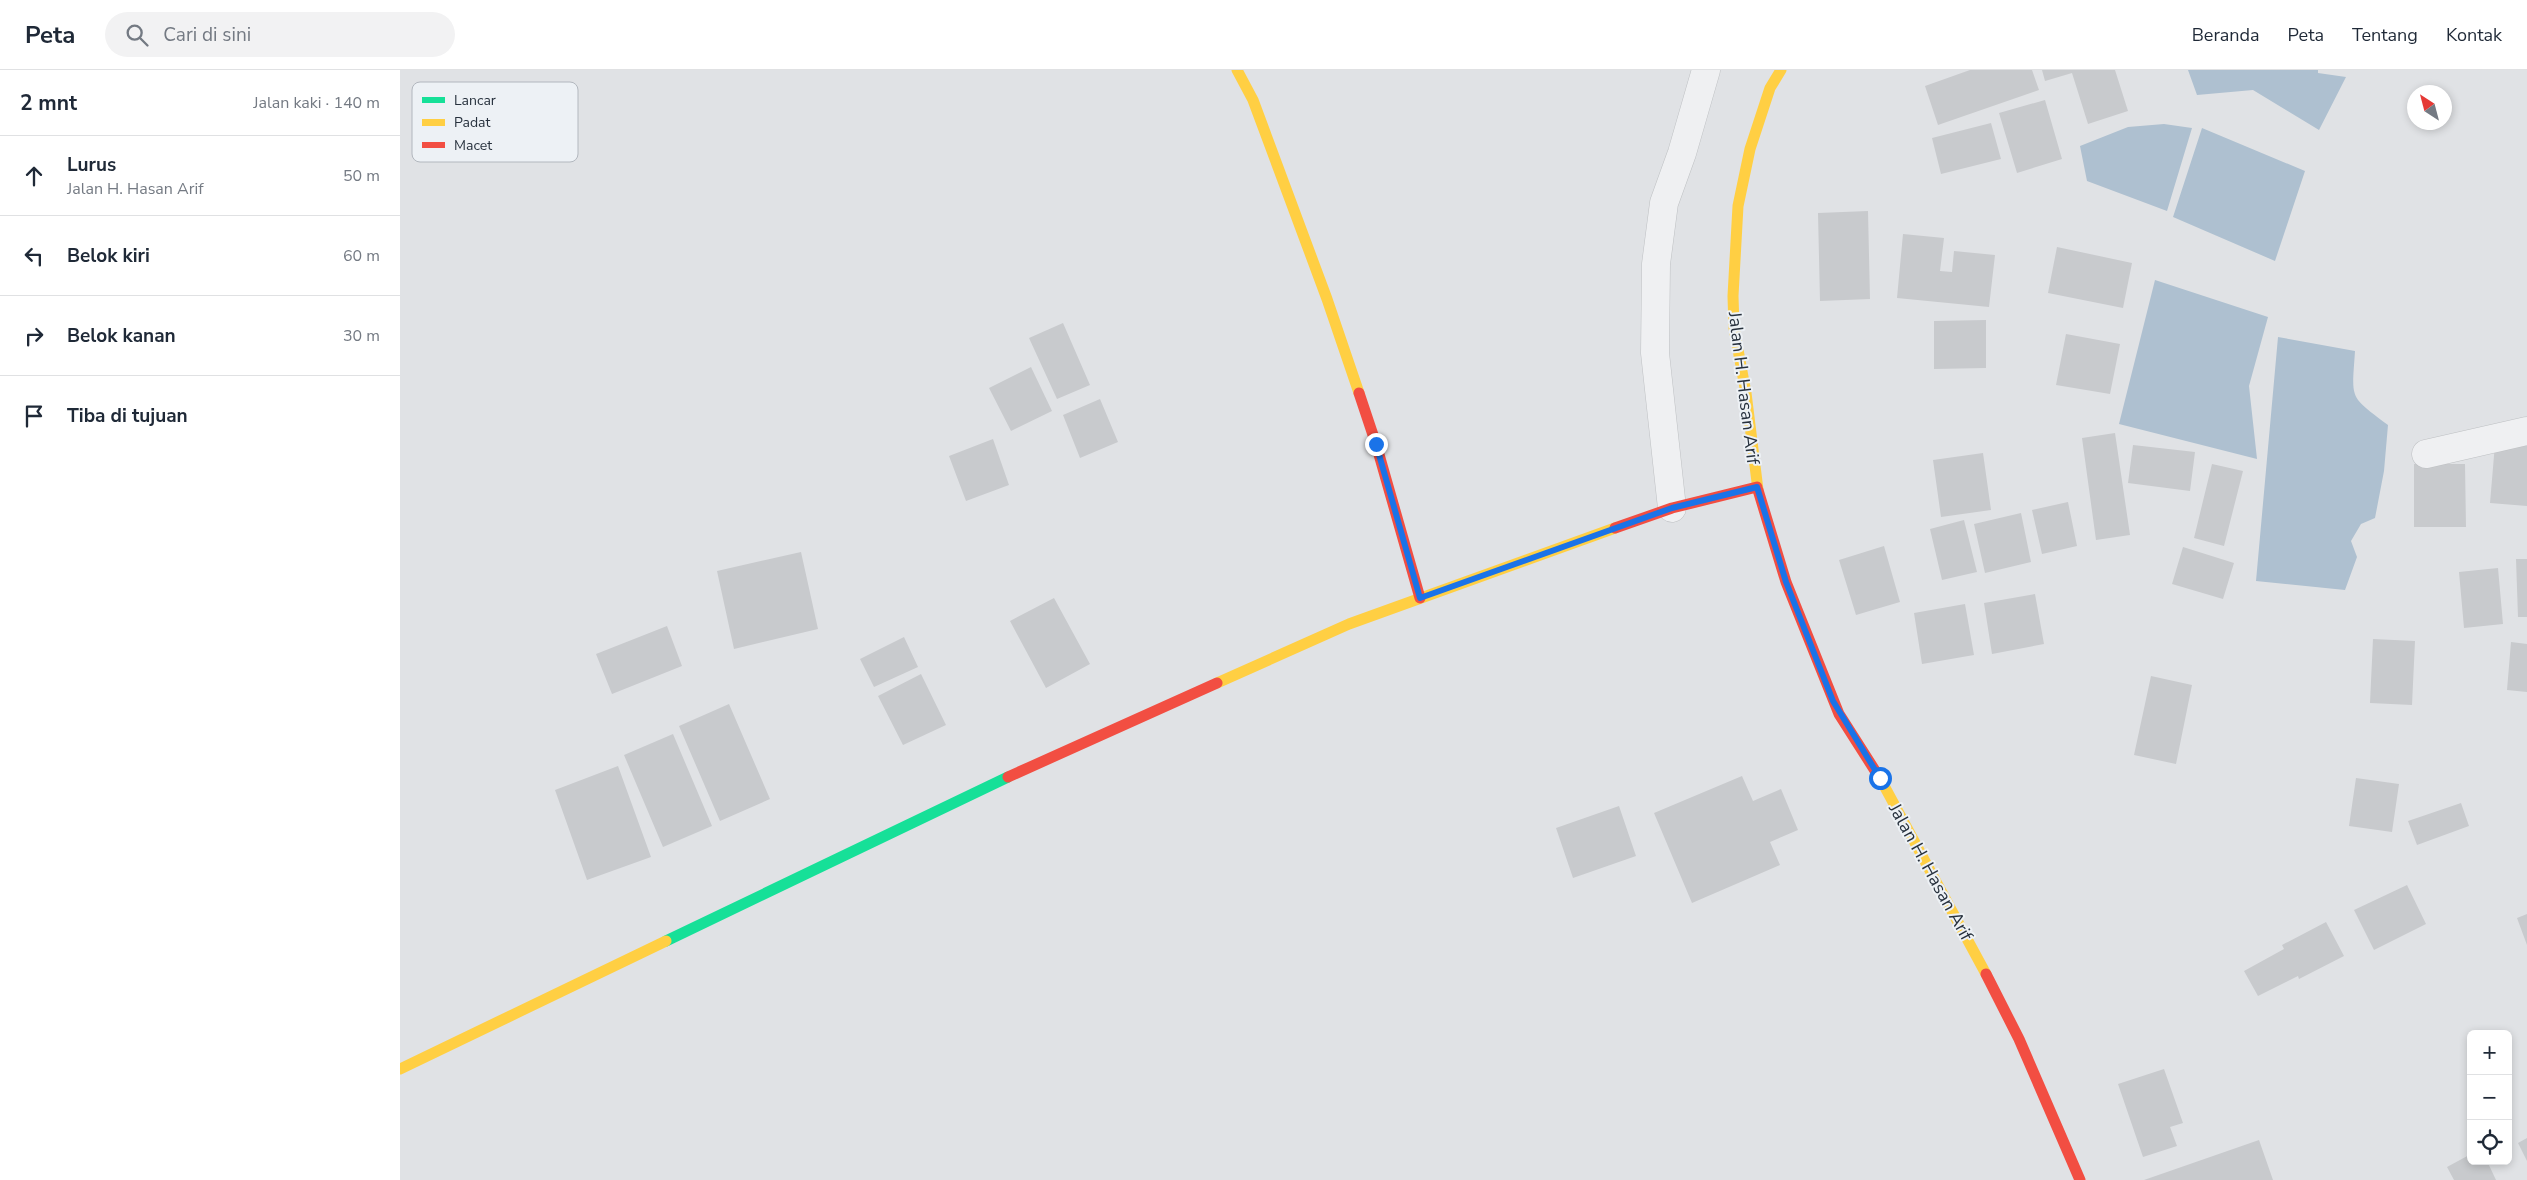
<!DOCTYPE html>
<html lang="id">
<head>
<meta charset="utf-8">
<style>
	:root { --surface:#fff; --page:#f2f2f3; --text:#1f2937; --muted:#747a83; --line:#e0e1e3 }
	body { margin:0; font-family:"Nunito Sans",sans-serif; background:var(--page); color:var(--text) }
	.controls { position:absolute; right:15px; bottom:15px; display:grid; overflow:hidden; border-radius:8px; box-shadow:0 2px 8px #0003 }
	.controls button { width:45px; height:45px; display:grid; place-items:center; padding:0; border:0; border-bottom:1px solid var(--line); background:var(--surface); color:var(--text); font:25px sans-serif }
	.compass { position:absolute; left:2007px; top:15px; width:45px; height:45px; border-radius:50%; background:var(--surface); box-shadow:0 2px 8px #0003; rotate:324deg }
	.stop { position:absolute; width:15px; height:15px; margin:-11px; border:4px solid #1a73e8; border-radius:50%; background:#fff }
	.stop.end { background:#1a73e8; border-color:#fff; box-shadow:0 1px 5px #0008 }
	.list { margin:0; padding:0; list-style:none }
	h2 { display:flex; justify-content:space-between; align-items:center; height:65px; margin:0; padding:0 20px; font-size:21px }
	h2 small { font-size:16px; font-weight:400; color:var(--muted) }
	.list li { display:grid; grid-template-columns:32px 1fr auto; gap:15px; align-items:center; box-sizing:border-box; height:80px; padding:0 20px; border-top:1px solid var(--line) }
	.list b { display:block; font-size:19px; white-space:nowrap }
	.list p { margin:0; font-size:16px; white-space:nowrap; color:var(--muted) }
	.list em { font-size:16px; font-style:normal; color:var(--muted) }
	.icon { flex:none; width:28px; height:28px; fill:none; stroke:currentColor; stroke-width:2; stroke-linecap:round; stroke-linejoin:round }
	.map { position:relative; flex:none; width:2127px; height:1110px; overflow:hidden }
	header { display:flex; align-items:center; gap:30px; box-sizing:border-box; height:70px; padding:0 25px; background:var(--surface); border-bottom:1px solid var(--line) }
	header strong { font-size:24px }
	nav { display:flex; gap:28px; margin-inline-start:auto; font-size:18px }
	.search { width:350px; height:45px; background:var(--page); display:flex; align-items:center; gap:12px; box-sizing:border-box; padding:0 18px; border-radius:28px; color:var(--muted); font-size:19px }
	main { display:flex }
	aside { flex:1; background:var(--surface) }
	.map>svg:first-child { display:block }
</style>
</head>
<body>
<header>
<strong>Peta</strong>
<div class="search"><svg class="icon" aria-label="search" viewBox="0 0 24 24"><circle cx="10" cy="10" r="6"/><path d="M15 15l6 6"/></svg>Cari di sini</div>
<nav><a>Beranda</a><a>Peta</a><a>Tentang</a><a>Kontak</a></nav>
</header>
<main>
<aside>
<h2>2 mnt<small>Jalan kaki · 140 m</small></h2>
<ul class="list">
<li><svg class="icon" aria-label="ahead" viewBox="0 0 24 24"><path d="M12 20V5M6 11l6-6 6 6"/></svg><div><b>Lurus</b><p>Jalan H. Hasan Arif</p></div><em>50 m</em></li>
<li><svg class="icon" aria-label="left" viewBox="0 0 24 24"><path d="M17 20v-9H6M10 6l-5 5 5 5"/></svg><div><b>Belok kiri</b></div><em>60 m</em></li>
<li><svg class="icon" aria-label="right" viewBox="0 0 24 24"><path d="M7 20v-9h11M14 6l5 5-5 5"/></svg><div><b>Belok kanan</b></div><em>30 m</em></li>
<li><svg class="icon" aria-label="arrive" viewBox="0 0 24 24"><path d="M6 21V4h12l-3 4 3 4H6"/></svg><div><b>Tiba di tujuan</b></div></li>
</ul>
</aside>
<div class="map">
<svg width="2127" height="1110" viewBox="0 0 2127 1110">
	<rect width="100%" height="100%" fill="#e0e2e5"/>
	<path fill="#aec0d0" d="M1788,0H1918V3L1946,7L1919,60L1853,20L1797,25Z
		M1764,54L1792,58L1767,141L1687,111L1680,76L1728,57Z
		M1802,58L1905,101L1875,191L1773,147Z
		M1755,210L1868,247L1849,316L1857,389L1719,354Z
		M1878,267L1955,281C1952,330 1948,325 1988,355L1984,401L1975,448L1961,454L1951,471L1957,487L1945,520L1856,511Z"/>
	<path fill="#c8cacd" d="M1570,0H1632L1639,20L1538,55L1525,16Z
		M1642,0H1715L1728,41L1688,54L1672,3L1645,11Z
		M1645,30L1662,89L1617,103L1599,43Z
		M1591,53L1601,89L1541,104L1532,68Z
		M1468,141L1470,229L1420,231L1418,143Z
		M1503,164L1544,168L1540,201L1552,202L1554,181L1595,185L1589,237L1497,228Z
		M1657,177L1732,193L1723,238L1648,223Z
		M1586,250V298L1534,299V251Z
		M663,253L690,315L657,329L629,268Z
		M1666,264L1720,274L1710,324L1656,315Z
		M631,297L652,341L611,361L589,318Z
		M700,329L718,372L680,388L663,345Z
		M1715,363L1730,465L1696,470L1682,368Z
		M593,369L609,415L566,431L549,386Z
		M2095,374L2127,376V436L2090,433Z
		M1733,375L1795,382L1790,421L1728,413Z
		M1583,383L1591,440L1541,447L1533,390Z
		M1812,394L1843,401L1824,476L1794,468Z
		M2014,394H2065L2066,457H2014Z
		M1668,432L1677,476L1642,484L1632,440Z
		M1621,443L1631,492L1585,503L1574,454Z
		M1564,450L1577,502L1542,510L1530,459Z
		M1484,476L1500,532L1456,545L1439,490Z
		M1783,477L1834,493L1823,529L1772,514Z
		M401,482L418,559L334,579L317,501Z
		M2116,489H2127V547H2118Z
		M2098,498L2103,554L2064,558L2059,502Z
		M1635,524L1644,574L1592,584L1584,533Z
		M654,528L690,594L646,618L610,551Z
		M1565,534L1574,585L1522,594L1514,543Z
		M267,556L282,596L212,624L196,584Z
		M504,567L518,597L474,617L460,589Z
		M1973,569L2015,571L2012,635L1970,633Z
		M2111,572L2127,574V622L2107,620Z
		M521,604L546,655L503,675L478,626Z
		M1751,606L1792,615L1776,694L1734,685Z
		M329,634L370,729L320,751L279,656Z
		M273,664L312,756L263,777L224,685Z
		M218,696L251,787L187,810L155,720Z
		M1342,706L1353,731L1381,719L1398,760L1370,772L1380,795L1292,833L1254,743Z
		M1956,708L1999,714L1992,762L1949,756Z
		M2061,733L2069,756L2017,775L2008,751Z
		M1219,736L1236,786L1173,808L1156,758Z
		M2007,815L2026,854L1974,880L1954,840Z
		M2127,844V875L2117,848Z
		M1926,852L1944,886L1899,909L1898,906L1858,926L1844,901L1884,879L1882,875Z
		M1764,999L1783,1053L1770,1057L1777,1076L1743,1087L1718,1014Z
		M2127,1068V1091L2118,1073Z
		M1859,1070L1873,1110H1744Z
		M2071,1084V1091H2087L2096,1110H2054L2047,1097Z"/>
	<g fill="none" stroke-linecap="round" stroke-linejoin="round">
		<defs>
			<path id="street" d="M2026,384L2127,361
				M1272,438L1255,283L1256,194L1264,133L1282,83L1306,0"/>
		</defs>
		<use href="#street" stroke="#bec0c3" stroke-width="29"/>
		<use href="#street" stroke="#eff0f2" stroke-width="28"/>
		<path stroke="#16e098" stroke-width="11" d="M266,871L608,707"/>
		<path stroke="#ffcf43" stroke-width="11" d="M837,0L853,30L927,229L959,323
			M1358,420L1346,323L1334,258L1333,226L1338,136L1350,79L1370,18L1381,0
			M817,613L949,554L1215,458
			M1481,710L1586,904
			M0,999L266,871"/>
		<path stroke="#f24e42" stroke-width="11" d="M959,323L976,374L1020,528
			M1358,420L1386,512L1439,644L1481,710
			M1215,458L1272,438L1357,417
			M608,707L817,613
			M1586,904L1619,969L1680,1110"/>
	</g>
	<g fill="none" stroke-linecap="round" stroke-linejoin="round">
		<path stroke="#1a73e8" stroke-width="6" d="M976,374L1020,528L1272,438L1357,417L1386,512L1433,631L1480,708"/>
	</g>
	<g text-anchor="middle" stroke-width="4" stroke-linejoin="round" paint-order="stroke">
		<g font-size="18" fill="#27313d" stroke="#edf1f5">
			<text transform="translate(1344 318) rotate(83)" y="6">Jalan H. Hasan Arif</text>
			<text transform="translate(1531 802) rotate(61)" y="6">Jalan H. Hasan Arif</text>
		</g>
	</g>
	<rect x="12" y="12" width="166" height="80" rx="8" fill="#edf1f5" stroke="#b2b7be" stroke-width="1"/>
	<rect x="22" y="27" width="23" height="6" fill="#16e098"/>
	<rect x="22" y="49" width="23" height="7" fill="#ffcf43"/>
	<rect x="22" y="72" width="23" height="6" fill="#f24e42"/>
	<g font-size="14" fill="#27313d">
		<text x="54" y="35">Lancar</text>
		<text x="54" y="57">Padat</text>
		<text x="54" y="80">Macet</text>
	</g>
</svg>
<div class="controls">
<button>+</button>
<button>−</button>
<button><svg class="icon" aria-label="locate" viewBox="0 0 24 24"><circle cx="12" cy="12" r="6"/><path d="M12 2v4M12 18v4M2 12h4M18 12h4"/></svg></button>
</div>
<svg class="compass" viewBox="-18 -18 36 36"><path d="M0-13l5 13h-10z" fill="#e53935"/><path d="M0 13l5-13h-10z" fill="#747a83"/></svg>
<div class="stop" style="left:1480px;top:708px"></div>
<div class="stop end" style="left:976px;top:374px"></div>
</div>
</main>
</body>
</html>
